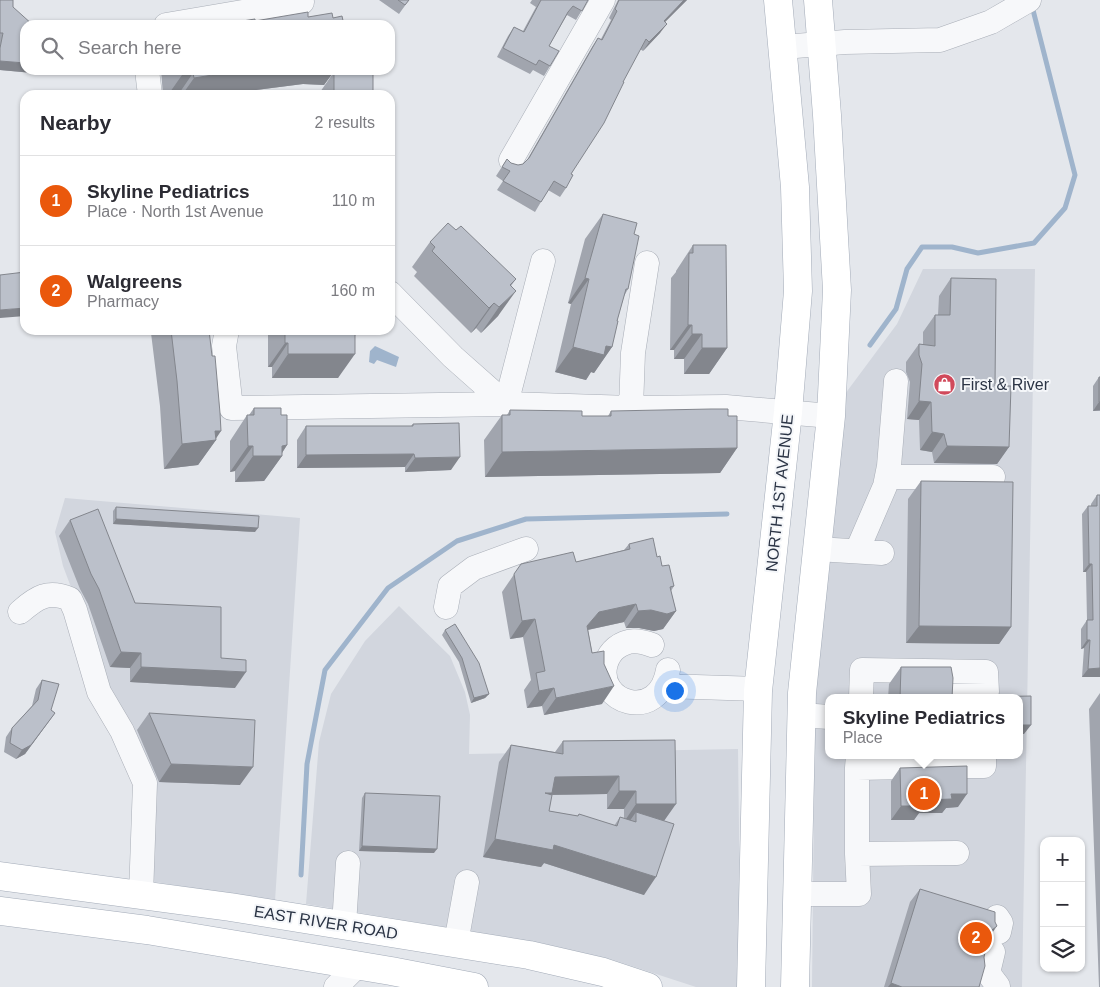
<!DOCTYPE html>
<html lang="en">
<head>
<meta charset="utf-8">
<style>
	:root { --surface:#fff; --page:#f7f7f7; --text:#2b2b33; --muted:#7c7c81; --line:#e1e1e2; --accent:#ea580c }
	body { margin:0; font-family:Helvetica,sans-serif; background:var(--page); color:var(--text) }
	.controls { position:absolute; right:15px; bottom:15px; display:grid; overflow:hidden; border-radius:10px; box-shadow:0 1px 4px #0004 }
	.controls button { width:45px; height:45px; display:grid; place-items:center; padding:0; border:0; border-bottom:1px solid var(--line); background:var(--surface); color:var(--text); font:25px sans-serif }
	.you { position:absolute; left:674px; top:690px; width:18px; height:18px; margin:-12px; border:4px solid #fff; border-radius:50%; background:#1a73e8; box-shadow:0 0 0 8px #1a73e833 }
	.badge { display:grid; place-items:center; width:32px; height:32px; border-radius:50%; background:var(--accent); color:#fff; font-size:16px; font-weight:700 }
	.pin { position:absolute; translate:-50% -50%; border:2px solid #fff; box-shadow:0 1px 5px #0006 }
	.popup { position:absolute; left:825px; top:694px; width:198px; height:65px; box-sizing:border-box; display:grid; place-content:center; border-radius:10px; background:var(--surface); filter:drop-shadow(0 1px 4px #0005); font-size:16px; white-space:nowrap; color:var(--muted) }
	.popup b { font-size:19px; color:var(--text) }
	.popup::after { content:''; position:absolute; left:50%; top:100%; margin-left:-10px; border:10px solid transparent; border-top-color:var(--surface) }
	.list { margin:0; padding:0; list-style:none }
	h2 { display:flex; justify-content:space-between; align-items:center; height:65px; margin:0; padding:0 20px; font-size:21px }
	h2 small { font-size:16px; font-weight:400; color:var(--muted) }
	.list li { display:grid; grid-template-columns:32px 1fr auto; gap:15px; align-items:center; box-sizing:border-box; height:90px; padding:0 20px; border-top:1px solid var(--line) }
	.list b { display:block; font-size:19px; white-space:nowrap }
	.list p { margin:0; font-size:16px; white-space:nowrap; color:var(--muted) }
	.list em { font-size:16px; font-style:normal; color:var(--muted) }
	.icon { flex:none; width:28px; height:28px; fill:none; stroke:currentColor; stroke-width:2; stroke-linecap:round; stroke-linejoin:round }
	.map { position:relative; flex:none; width:1100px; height:987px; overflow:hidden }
	.search { position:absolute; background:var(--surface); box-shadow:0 1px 4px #0004; left:20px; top:20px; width:375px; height:55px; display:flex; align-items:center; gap:12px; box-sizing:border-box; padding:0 18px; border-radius:15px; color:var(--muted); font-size:19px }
	.panel { position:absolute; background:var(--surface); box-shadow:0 1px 4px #0004; left:20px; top:90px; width:375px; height:245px; border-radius:15px }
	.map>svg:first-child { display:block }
</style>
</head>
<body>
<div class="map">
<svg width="1100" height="987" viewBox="0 0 1100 987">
	<rect width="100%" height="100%" fill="#e4e7ec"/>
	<path fill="#d2d6de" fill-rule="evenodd" d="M923,269H1035L1022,987H812L815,696L845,394L897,324ZM829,698H1019V755H829Z
		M65,498L300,518L275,901L149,881L150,782L103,672L63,566L55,532Z
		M399,606L450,656L465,692L470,715L469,754L738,749L741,987H696L610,959L541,943L306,904L319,742L331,694L365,641Z"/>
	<path fill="#9fb4cc" d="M375,346L399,357L396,367L377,360L374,364L369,362L370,351Z"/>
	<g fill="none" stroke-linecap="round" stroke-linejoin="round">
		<path stroke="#9fb4cc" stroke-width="5" d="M870,345L896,309L907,269L922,247H952L978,253L1034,243L1065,208L1075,175L1032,6
			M301,875L307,764L325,670L388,588L457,541L526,519L727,514"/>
		<defs>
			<path id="minor" d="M166,25L302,2
				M783,47L845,42L940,40L991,22L1029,0
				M147,70L150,95
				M511,160L603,0
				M390,293L453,357L506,404
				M227,330L224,346L231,408L506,404L631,408L726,407L831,416
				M506,404L543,261
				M631,408L633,353L647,263
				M887,477H993
				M817,549L882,553
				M857,551L885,486L889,466L896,381
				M446,607L450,586L474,568L526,549
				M20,612C37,597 48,590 70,599L75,610L99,692L122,731L145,783L141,895
				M652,645C639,640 628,639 616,648C611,652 608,657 606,663C594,703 659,724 668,670
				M664,686L759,689
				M861,698L862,670L986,672L987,692H953L952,672
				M801,715L829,717
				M858,755L857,768L954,766
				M954,755V766H984V755
				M857,768V854L957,853
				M798,894H859L857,854
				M997,917L1001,923L999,932
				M344,925L348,863
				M456,943L467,882
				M993,952L988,973L998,986
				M336,987L358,965"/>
			<path id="major" d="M0,876L230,907L529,955L603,972L648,987
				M0,911L147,930L391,971L474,987
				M751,987L758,691L788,412L798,291L795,187L778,0
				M795,987L802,693L831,416L837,290L827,115L818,0"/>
		</defs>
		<use href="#minor" stroke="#a9aeb7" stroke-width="25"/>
		<use href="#major" stroke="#a3abb8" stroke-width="29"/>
		<use href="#minor" stroke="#f7f8fa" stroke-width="24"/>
		<use href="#major" stroke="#fff" stroke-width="28"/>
	</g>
	<path fill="#a1a5ae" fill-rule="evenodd" d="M0,0L13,7L25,25L33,73L0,70Z
		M379,0H409L399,14Z
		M532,0H588L576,20L567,15L549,46L550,66L544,76L533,70L530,74L497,57L508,36L514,27L523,31L536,7L530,3Z
		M618,0H687L665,22L660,33L643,51L640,49L571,174L566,188L560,197L548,190L535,212L497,190L503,181L496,176L507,159L511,163L518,165L523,164L527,160L592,47L598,38L601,39L611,20L609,18Z
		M161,70H335L324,85L303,84L218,95H163Z
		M334,72L373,95H318Z
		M25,155V197H20Z
		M603,214L634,234L628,289L624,296L617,321L612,347L594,373L591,372L586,380L555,372L571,304L568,303L585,239Z
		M456,230L516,279L511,286L498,316L481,333L476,328L471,333L414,276L417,272L412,267L430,242Z
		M693,245L727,348L709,374H684V359H674V350H670L671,278L676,272V271Z
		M951,278L995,386L1009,447L997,464L934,463L932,452L920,450L919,420L907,419L910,382L906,372V362L919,344L923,345V332L935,315H938L939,296Z
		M153,330H209L216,440L198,465L164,469L160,406L151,333Z
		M268,330H325V332H344L341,330H360L355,335L338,378H272V367H268Z
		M1099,377H1100V440V411H1093V386Z
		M254,408L281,415L287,445L282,453V456L264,481L235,482V471L230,472V441L247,415H249Z
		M510,410L582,416H608L611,411L728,416L737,448L720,473L485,477L484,440L502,415H507Z
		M413,424L451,470L405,472V467L297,468V440L306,426H411Z
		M921,481L1011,627L999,644L906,643L908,499Z
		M1097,495H1100V677H1082L1084,648L1081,649V629L1087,620L1086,572H1083V564L1082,514L1088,506H1091V504Z
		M116,507L255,532L113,524V511Z
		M70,520L135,603L221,658L235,688L130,682V668L110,667L88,604L80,589L59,536Z
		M629,544L657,557L674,586L671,591L676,611L663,629L654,631L639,628H626L624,622L588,630L602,704L544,715L542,706L527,708L524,690L531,680L523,637L510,639L502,592L521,564L576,562L624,550Z
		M445,630L489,694L485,698L471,703L459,662L442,635Z
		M901,667L952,698H888L889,684Z
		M42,680L51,710L55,713L25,754L16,759L4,752L6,737L12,728L32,706L36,689Z
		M1100,693V987H1099L1089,709Z
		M149,713L240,785L159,782L137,730Z
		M675,740L664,821L644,895L544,863L541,867L483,857L499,762L511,745L555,752L563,741ZM607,794V809H624V818L620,817L614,826L579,814L578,816L549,811L551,795Z
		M900,768L958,807L946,808L942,813H919L914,820H891V781Z
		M365,793L434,853L359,851L362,798Z
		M920,889L988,939L984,957L979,987H884L910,902Z"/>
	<path fill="#83868d" d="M684,0H687L657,30L664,21Z
		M667,24L660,33L643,51L649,42Z
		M0,61L25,63V70H35L33,73L0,70Z
		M230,70H335L324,85L303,84L218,95H182L194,78Z
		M193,73L178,95H168L182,75Z
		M23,192H25V197H20Z
		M585,278L589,279L571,304L568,303Z
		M516,291L498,316L481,333L499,307Z
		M494,303L476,328L471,333L489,308Z
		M25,308V316L0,318V310Z
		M688,325H692L674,350H670Z
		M358,330H360L351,340Z
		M692,334H702L684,359H674Z
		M285,343H288L272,367H268Z
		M606,346L612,347L594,373L591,372L586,380L555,372L573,347Z
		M702,348H727L709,374H684Z
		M288,354H355L338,378H272Z
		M919,401L931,402L919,420L907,419Z
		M1099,402H1100V410L1093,411Z
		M215,431H221L215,440H216L198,465L164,469L182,444Z
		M932,432L944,434L932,452L920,450Z
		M287,445L280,456H282L264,481L235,482L253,456L282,446Z
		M248,446H253L235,471L230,472Z
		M947,446L1009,447L997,464L934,463Z
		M737,448L720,473L485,477L502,452Z
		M414,454L405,467L297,468L306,455Z
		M460,457L451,470L405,472L415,458Z
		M116,519L258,528L255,532L113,524Z
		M1089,564H1092L1086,572H1083Z
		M636,604L624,622L587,630V626L599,612Z
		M651,610L676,611L663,629L654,631L639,628H626L638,611Z
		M535,619L523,637L510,639L522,621Z
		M919,626L1011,627L999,644L906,643Z
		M1087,640H1090L1084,648L1081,649Z
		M121,652L141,653L130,668L110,667Z
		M141,667L246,672L235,688L130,682Z
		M1100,668V677H1082L1088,669Z
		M614,686L602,704L544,715L556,698Z
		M554,688L542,706L527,708L539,691Z
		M489,694L485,698L471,703L474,698Z
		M55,713L25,754L16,759L22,750Z
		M1019,725H1031L1024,734H1019Z
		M171,764L253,767L240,785L159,782Z
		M619,776L607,794L544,795L555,777Z
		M619,791H636L624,809H607Z
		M951,794H967L958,807L946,808L942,813H919L914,820H891L901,806L923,800Z
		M636,804H676L664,821L636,812L629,822H624Z
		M495,839L554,845L656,877L644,895L544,863L541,867L483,857Z
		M362,846L437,849L434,853L359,851Z
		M997,926L988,939L983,943L992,930Z
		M891,983L902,987H888Z"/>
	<path fill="#bbc0ca" stroke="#83868d" d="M0,0H13V7L33,25H25V63L0,61V48L3,33H0Z
		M398,0H409L405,5Z
		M541,0H588L582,11L573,6L568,12L549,46L559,51L550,66L539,60L536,65L503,48L514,27L524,32Z
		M619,0H684L664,21L667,24L649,42L646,39L623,82H624L604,123L571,174L573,175L566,188L554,181L541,202L503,181L510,171L502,167L507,159L511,163L518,165L523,164L529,158L598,38L602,40L617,11L615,9Z
		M308,12V17L332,13L333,18L342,16L344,25H218L255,19V21Z
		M181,70H232H230L231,72L194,78L193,73L182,75Z
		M334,72H373V95H334Z
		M25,178V192H23Z
		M603,214L637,223L634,234L639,236L628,289H626L617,321H618L612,347L606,346L604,355L573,347L589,279L585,278Z
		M448,223L456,230L461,226L516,279L510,285L516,291L499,307L494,303L489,308L432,251L435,247L430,242Z
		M693,245H726L727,348H702V334H692V325H688L689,253H693Z
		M25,272V308L0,310V275Z
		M951,278L996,279L995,386H1011L1009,447L947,446L944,434L932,432L931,402L919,401L922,364L919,355V344L935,346V315H950Z
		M171,330H209L212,356H215L220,413L221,431H215L216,440L182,444L177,381Z
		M285,330H325V332L355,333V354H288V343H285Z
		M1099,377H1100V402H1099Z
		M254,408H281V415H287V445L282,446V456H253V446H248L247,415H254Z
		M711,409H728V416H737V448L502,452V415H510V410L582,411V416H611V411Z
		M459,423L460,457L415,458L414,454L306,455V426H413V424Z
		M921,481L1013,482L1011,627L919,626Z
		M1097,495H1100V668L1088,669L1090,640H1087V620H1093L1092,564H1089V556L1088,506H1097Z
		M116,507L259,516L258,528L116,519Z
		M98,509L135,603L221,607V658L246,660V672L141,667V653L121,652L99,589L91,574L70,520Z
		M653,538L657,557L660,556L662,566L669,565L674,586L670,587L676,611L667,614L651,610L638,611L636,604L599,612L587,626L592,653L604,651V664L614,686L556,698L554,688L539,691L536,673L545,671L535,619L522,621L514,574L521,564L573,552L576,562L630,549L629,544Z
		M455,624L479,663L489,694L474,698L462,658L445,630Z
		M901,667H951L953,678L952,698H900Z
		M42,680L59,684L51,710L55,713L31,745L22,750L10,743L12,728L38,700Z
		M1031,696V725H1019V698H979V697Z
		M149,713L255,720L253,767L171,764Z
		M675,740L676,804H636V791H619V776L555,777L552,793H545L552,795L549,811L578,816L579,814L617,826L620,817L636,822V812L674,824L656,877L554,845L553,850L495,839L511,745L563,754V741Z
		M967,766V794H951L952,799L923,800V806H901L900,768Z
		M365,793L440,796L437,849L362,846Z
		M920,889L995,912V922L997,926L992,930L989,935L984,957L985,966L979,987H902L891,983Z"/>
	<defs>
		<symbol id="shop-disc" viewBox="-11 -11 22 22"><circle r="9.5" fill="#d1495b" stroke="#f4f6f9"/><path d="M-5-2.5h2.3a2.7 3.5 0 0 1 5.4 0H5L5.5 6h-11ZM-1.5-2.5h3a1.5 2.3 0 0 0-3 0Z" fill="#fff"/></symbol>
	</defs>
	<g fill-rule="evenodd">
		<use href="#shop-disc" x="932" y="372" width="25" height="25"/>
	</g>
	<g text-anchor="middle" stroke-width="4" stroke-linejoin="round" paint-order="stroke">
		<g font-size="16" fill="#2b3445" stroke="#f4f6f9" text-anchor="start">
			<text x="961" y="390">First &amp; River</text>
		</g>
		<g font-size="16" fill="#2b3445" stroke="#f4f6f9">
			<text transform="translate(779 493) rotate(-84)" y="6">NORTH 1ST AVENUE</text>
			<text transform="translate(326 922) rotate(9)" y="6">EAST RIVER ROAD</text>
		</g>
	</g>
</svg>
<div class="controls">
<button>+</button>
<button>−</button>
<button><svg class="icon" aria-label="layers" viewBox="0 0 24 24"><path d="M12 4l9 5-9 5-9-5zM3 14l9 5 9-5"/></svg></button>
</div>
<div class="you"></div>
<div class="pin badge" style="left:924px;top:794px">1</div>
<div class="popup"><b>Skyline Pediatrics</b>Place</div>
<div class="pin badge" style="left:976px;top:938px">2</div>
<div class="search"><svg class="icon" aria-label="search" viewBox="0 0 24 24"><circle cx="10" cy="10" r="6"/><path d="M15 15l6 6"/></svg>Search here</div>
<section class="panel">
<h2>Nearby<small>2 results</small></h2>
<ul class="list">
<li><span class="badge">1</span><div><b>Skyline Pediatrics</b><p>Place · North 1st Avenue</p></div><em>110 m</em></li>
<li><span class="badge">2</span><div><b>Walgreens</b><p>Pharmacy</p></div><em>160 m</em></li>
</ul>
</section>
</div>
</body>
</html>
